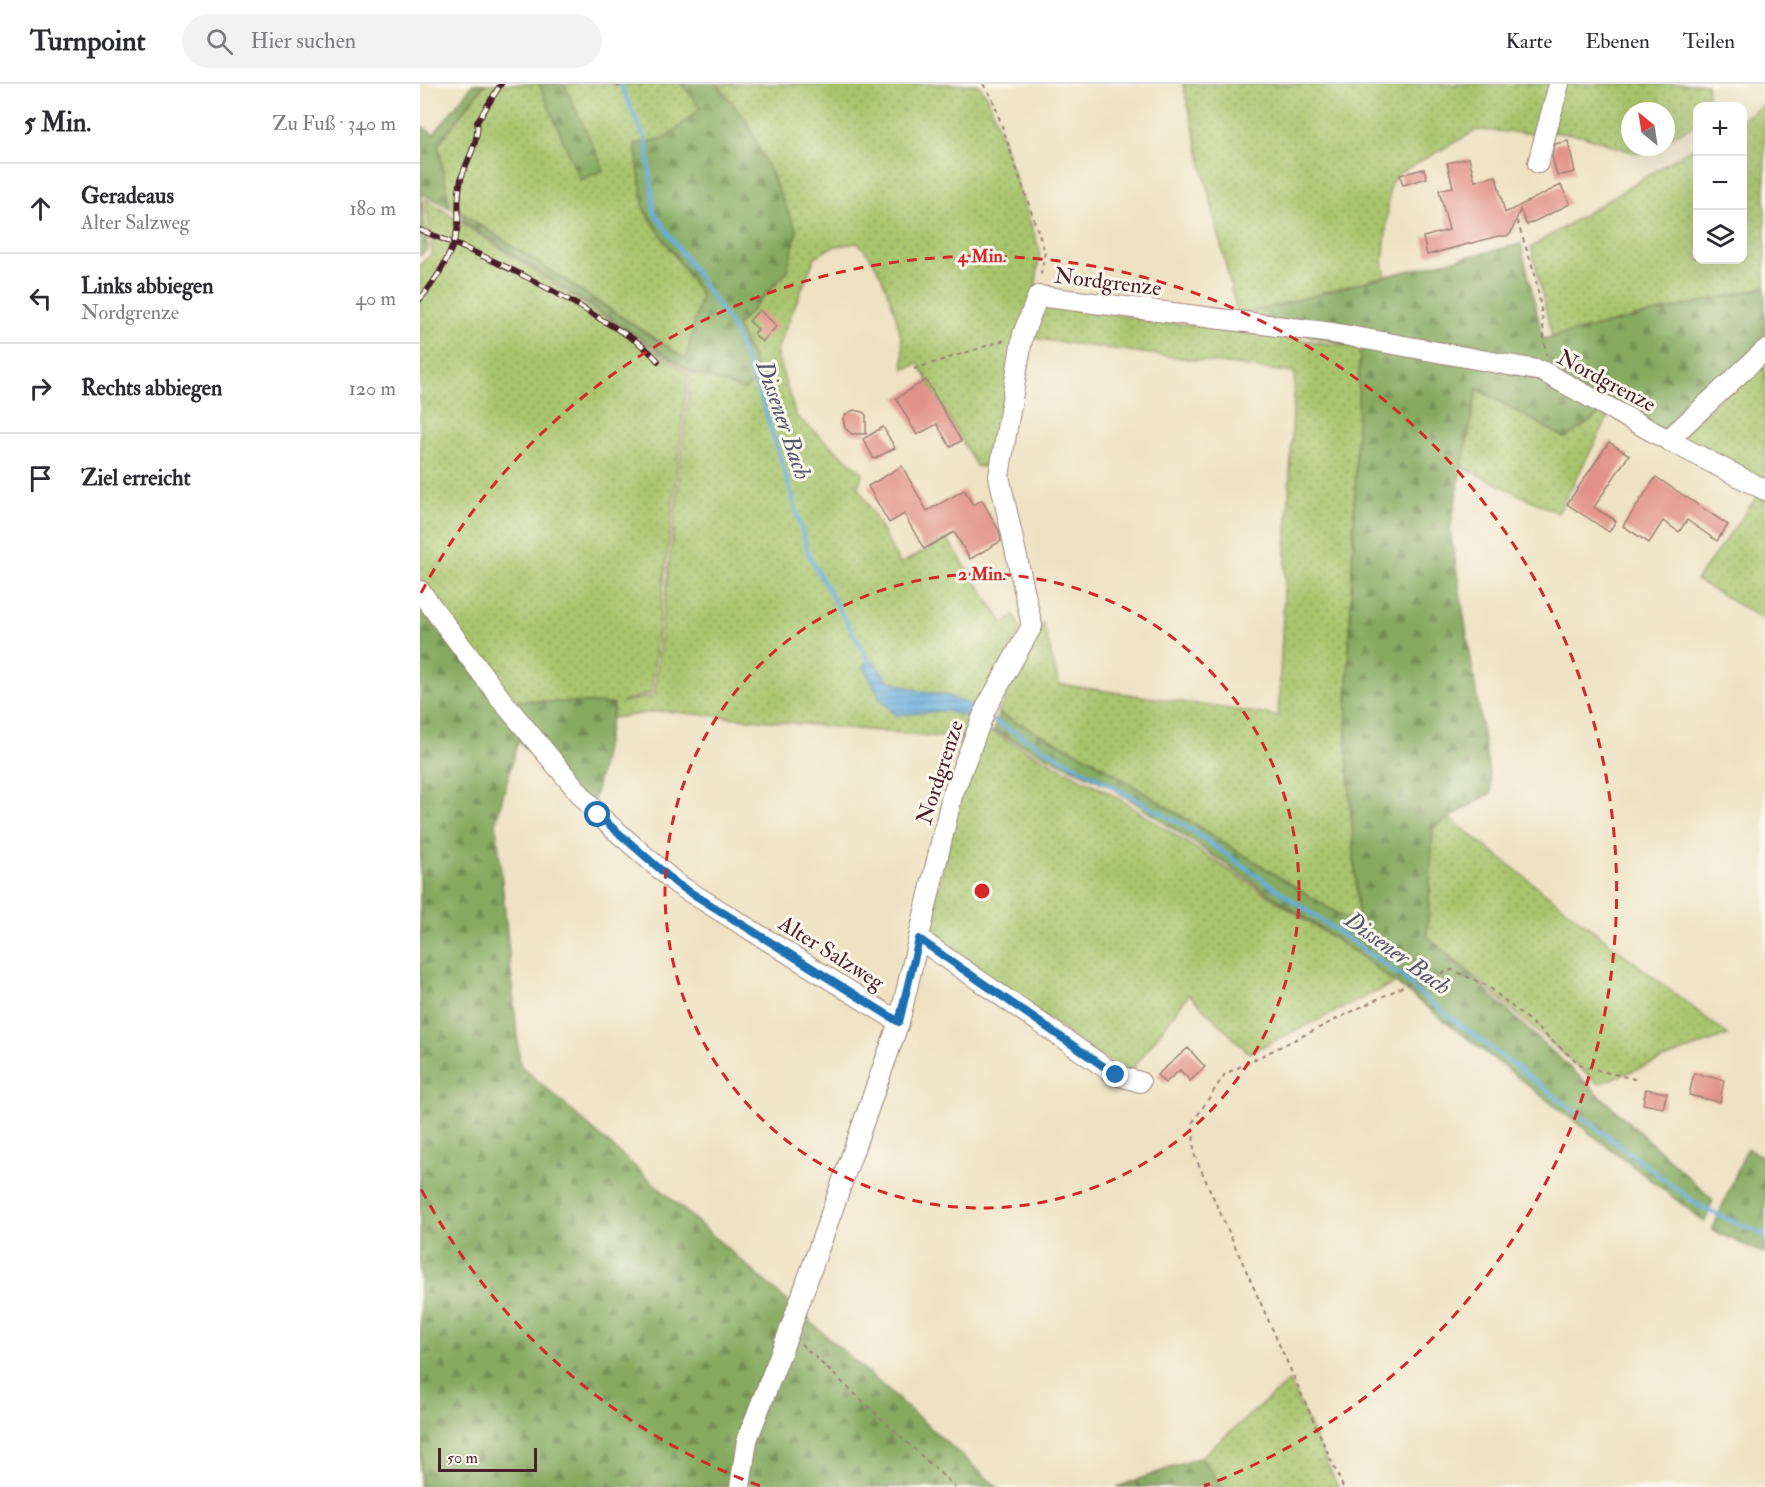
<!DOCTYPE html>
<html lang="de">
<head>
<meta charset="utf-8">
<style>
	:root { --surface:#fff; --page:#f2f2f3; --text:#2b2b33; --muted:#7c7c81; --line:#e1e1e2 }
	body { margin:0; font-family:"IM FELL Double Pica",serif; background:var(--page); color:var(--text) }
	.controls { position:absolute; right:18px; top:18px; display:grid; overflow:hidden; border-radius:12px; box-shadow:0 6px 24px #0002 }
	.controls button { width:54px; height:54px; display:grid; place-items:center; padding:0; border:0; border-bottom:2px solid var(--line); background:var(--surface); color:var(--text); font:30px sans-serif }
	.compass { position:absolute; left:1201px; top:18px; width:54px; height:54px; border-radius:50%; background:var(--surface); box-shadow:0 6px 24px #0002; rotate:330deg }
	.scale { position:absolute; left:18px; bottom:15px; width:99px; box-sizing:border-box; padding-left:6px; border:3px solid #4a1f2b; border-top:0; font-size:16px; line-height:21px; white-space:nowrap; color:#4a1f2b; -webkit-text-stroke:4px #fbf7ec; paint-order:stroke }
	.stop { position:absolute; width:18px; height:18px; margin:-14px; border:4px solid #1f6fb2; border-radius:50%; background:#fff }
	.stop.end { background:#1f6fb2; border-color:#fff; box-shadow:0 2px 6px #0008 }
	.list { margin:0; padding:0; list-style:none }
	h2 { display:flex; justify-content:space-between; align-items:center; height:78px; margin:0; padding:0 24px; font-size:26px }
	h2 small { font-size:20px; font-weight:400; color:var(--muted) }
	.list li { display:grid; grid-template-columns:39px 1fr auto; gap:18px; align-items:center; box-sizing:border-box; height:90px; padding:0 24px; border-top:2px solid var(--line) }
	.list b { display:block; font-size:22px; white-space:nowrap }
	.list p { margin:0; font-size:20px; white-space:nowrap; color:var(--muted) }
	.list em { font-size:20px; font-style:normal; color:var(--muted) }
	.icon { flex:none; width:33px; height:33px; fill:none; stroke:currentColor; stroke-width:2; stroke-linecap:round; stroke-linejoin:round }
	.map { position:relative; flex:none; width:1345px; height:1403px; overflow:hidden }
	header { display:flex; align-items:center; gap:36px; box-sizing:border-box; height:84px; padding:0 30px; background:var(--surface); border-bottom:2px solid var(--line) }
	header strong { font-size:28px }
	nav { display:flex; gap:33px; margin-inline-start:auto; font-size:21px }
	.search { width:420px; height:54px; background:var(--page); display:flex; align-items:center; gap:15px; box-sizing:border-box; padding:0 21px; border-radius:33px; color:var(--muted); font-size:22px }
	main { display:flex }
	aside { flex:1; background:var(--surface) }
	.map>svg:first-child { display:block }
</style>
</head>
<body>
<header>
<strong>Turnpoint</strong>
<div class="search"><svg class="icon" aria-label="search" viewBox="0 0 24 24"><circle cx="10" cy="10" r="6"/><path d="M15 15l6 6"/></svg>Hier suchen</div>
<nav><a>Karte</a><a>Ebenen</a><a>Teilen</a></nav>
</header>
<main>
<aside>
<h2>5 Min.<small>Zu Fuß · 340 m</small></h2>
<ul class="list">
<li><svg class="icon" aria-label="ahead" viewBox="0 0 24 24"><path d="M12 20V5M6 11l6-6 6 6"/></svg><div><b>Geradeaus</b><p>Alter Salzweg</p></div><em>180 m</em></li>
<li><svg class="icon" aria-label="left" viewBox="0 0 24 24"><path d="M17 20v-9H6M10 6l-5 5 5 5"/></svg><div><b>Links abbiegen</b><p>Nordgrenze</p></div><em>40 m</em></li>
<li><svg class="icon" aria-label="right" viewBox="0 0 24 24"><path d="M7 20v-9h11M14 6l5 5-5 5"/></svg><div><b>Rechts abbiegen</b></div><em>120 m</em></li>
<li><svg class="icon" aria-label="arrive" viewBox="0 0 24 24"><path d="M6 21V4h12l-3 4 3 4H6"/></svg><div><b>Ziel erreicht</b></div></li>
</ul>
</aside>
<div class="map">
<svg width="1345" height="1403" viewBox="0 0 1345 1403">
	<defs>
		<pattern id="grass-dots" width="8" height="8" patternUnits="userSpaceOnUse" patternTransform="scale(1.5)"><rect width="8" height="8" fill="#a7c56c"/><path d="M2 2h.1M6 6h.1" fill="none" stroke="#8a9f59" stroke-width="1.8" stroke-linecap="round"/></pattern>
		<pattern id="forest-firs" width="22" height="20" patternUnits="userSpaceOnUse" patternTransform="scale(1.5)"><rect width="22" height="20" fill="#85aa60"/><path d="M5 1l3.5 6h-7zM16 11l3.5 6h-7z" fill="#6f8a4f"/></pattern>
		<pattern id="water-rules" width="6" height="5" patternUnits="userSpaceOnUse" patternTransform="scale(1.5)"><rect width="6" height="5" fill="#64acdb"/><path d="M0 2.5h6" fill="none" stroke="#548bb2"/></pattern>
	</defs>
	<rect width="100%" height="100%" fill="#fbf7ec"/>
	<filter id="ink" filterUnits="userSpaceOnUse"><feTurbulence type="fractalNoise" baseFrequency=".0167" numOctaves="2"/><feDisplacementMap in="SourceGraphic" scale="12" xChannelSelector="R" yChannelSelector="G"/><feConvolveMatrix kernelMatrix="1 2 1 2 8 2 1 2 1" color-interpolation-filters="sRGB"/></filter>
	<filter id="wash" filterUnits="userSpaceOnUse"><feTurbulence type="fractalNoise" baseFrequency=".008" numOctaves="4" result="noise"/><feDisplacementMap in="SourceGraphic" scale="24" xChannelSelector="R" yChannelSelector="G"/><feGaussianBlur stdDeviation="1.35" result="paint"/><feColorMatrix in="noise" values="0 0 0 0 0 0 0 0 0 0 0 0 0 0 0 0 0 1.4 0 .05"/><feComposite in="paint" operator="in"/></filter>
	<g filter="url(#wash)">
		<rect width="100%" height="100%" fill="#eee2c3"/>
		<path fill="url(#grass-dots)" stroke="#78724c" stroke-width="1.5" d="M65,0H262L281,24L246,54L215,61L224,125L281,211L266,275L43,130L30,124L18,60Z
			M297,0H558L568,13L620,167L615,208L575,384L556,382L498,279L484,286C483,275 484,263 481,252C474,224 460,176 437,159L412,163L395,173L356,268L376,332L443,389L438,402L480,480L527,455L584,540L594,531L601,546L563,611L543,655L242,627L191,634L194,620L90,616L0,498V181L12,169L6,115L268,289L231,609L202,618L234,612L271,288L325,306L317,242L367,187L326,36Z
			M763,0H1126L1132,1L1120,50L1057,46L979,89L970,100L963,180L966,192L832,228L817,229Z
			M1141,0H1287L1289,22H1278L1277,40L1246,56V27H1210V63H1231L1218,70L1161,51L1132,48Z
			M1345,20V203L1132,253L1111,163L1277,61L1278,176H1322L1323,34Z
			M623,221L940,264L926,653L939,844L669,674L578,629L623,539L639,600L858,632L875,289L609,254Z
			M1345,274V399L1263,358L1264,348Z
			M1057,305L1145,354L1185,327L1190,330L1138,429L1042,383Z
			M1339,410H1341L1345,416V536L1276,496Z
			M564,644L695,712L938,870L975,899L829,969L769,910L708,991L508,852L537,720Z
			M1029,734L1308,951L1178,1000L1007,852L1013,744Z
			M869,1297L918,1403H802L781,1373Z"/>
		<path fill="url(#forest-firs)" stroke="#686446" stroke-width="1.5" d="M53,0H64L18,60L30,124L1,109L8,165L0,172V41L14,50Z
			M119,0H144L184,86L160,96Z
			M262,0H297L326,36L377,147L367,187L317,242L341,292L325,306L271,288L42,137L43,130L266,275L281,211L224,125L215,60L246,54L280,24Z
			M1101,160L1123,255L1345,203V262L1257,346H1238L1185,327L1145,354L1057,305L1030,445L1072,708L1013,744L1007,852L1293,1116L1285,1138L938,870L691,703L574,647L578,629L669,674L939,843L926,653L940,264L822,234L832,228L966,192Z
			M0,525L77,616L194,620L174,717L151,708L98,657L76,737L100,981L577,1403H340L321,1399L316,1403H0Z
			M1327,1064L1345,1074V1170L1292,1146Z
			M781,1373L802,1403H697Z"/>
		<path fill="url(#water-rules)" stroke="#576683" stroke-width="1.5" d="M452,576L468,596L499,607L525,611L554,622L553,633L523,627L477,631L461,616L443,581Z"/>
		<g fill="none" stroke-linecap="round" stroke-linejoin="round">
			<path stroke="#64acdb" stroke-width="4" d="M200,0L227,59L234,128L311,241L342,317L371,408L389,472L451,581
				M574,637L770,745L983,893L996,907L1282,1124L1345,1151"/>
		</g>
		<g id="blocks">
			<path fill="#e29188" d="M1148,57L1155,88L1137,92L1132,73L1135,60Z
				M1049,74L1055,97L1076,92L1085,129L1141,101L1150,120L1107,141L1100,126L1091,149L1087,152H1078L1007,171L1003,153L1029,146L1019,106L1033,103L1027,79Z
				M1004,85L1007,94L983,101L980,91Z
				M339,226L357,242L342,258L334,250L338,245L329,237Z
				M506,296L541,357L530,363L517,340L497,351L476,314Z
				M434,326L443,328L446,331V350H432L425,344L423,335L426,330Z
				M463,343L475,364L454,375L443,355Z
				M1189,358L1209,371L1174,423L1196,437L1189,448L1147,420Z
				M482,382L507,427L544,406L553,421L562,416L579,447L581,457L550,475L534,448L504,465L484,430L469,439L448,402Z
				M1236,393L1308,441L1297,457L1267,436L1259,448L1243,437L1229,459L1203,442Z
				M768,964L785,983L770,997L760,986L745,999L737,991Z
				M1274,989L1304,996L1300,1018L1269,1011Z
				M1226,1005L1247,1009L1243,1024L1223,1020Z"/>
		</g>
	</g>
	<g filter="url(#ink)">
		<use href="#blocks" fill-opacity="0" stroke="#9c8077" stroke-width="1.5"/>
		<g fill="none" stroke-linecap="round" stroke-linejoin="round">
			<defs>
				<path id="minor" d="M1118,79L1139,0
					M1248,356L1345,406
					M0,507L84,619L178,731L257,800L479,938
					M499,855L696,991L720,998
					M320,1403L327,1356L369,1248L479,938L532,712L566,624L612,542L579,392L603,250L618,212L913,249L1122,287L1248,356L1345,266"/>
			</defs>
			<use href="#minor" stroke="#9c8077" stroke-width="22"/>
			<path stroke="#9c8077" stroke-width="2" stroke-dasharray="4.5 4.5" stroke-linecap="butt" d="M563,0L572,13L625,168L620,195
				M197,3L203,0
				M1097,137L1115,190L1122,232L1126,271
				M494,285L585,256
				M381,1260L535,1403
				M923,1403L774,1070L773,1038L805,990L994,897L1032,886L1068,902L1162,982L1218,996"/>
			<use href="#minor" stroke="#fff" stroke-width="20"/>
			<defs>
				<path id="rail" d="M0,146C63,170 125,200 182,236C202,248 223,259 238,277
					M0,215C16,197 35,166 38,141C39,126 37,111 41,95C46,77 60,57 57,38L81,0"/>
			</defs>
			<use href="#rail" stroke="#4a1f2b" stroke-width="6"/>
			<use href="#rail" stroke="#fbf7ec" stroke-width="4" stroke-dasharray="11" stroke-linecap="butt"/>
		</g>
	</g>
	<g fill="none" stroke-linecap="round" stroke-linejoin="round" filter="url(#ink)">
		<path stroke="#1f6fb2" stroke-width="8" d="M178,731L257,800L479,938L499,855L696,991"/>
	</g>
	<g fill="none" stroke="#d62828" stroke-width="3" stroke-dasharray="10 8">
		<circle cx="562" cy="807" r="317"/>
		<path d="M340 1402A635 635 0 0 1 1 1105M1 509A635 635 0 1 1 784 1402"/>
	</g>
	<g text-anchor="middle" stroke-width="6" stroke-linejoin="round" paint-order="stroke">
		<g font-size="22" fill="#4a1f2b" stroke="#fbf7ec">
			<text transform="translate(688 197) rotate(7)" y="8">Nordgrenze</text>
			<text transform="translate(1187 296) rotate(28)" y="8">Nordgrenze</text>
			<text transform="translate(519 688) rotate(-72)" y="8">Nordgrenze</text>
			<text transform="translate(412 868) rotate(32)" y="8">Alter Salzweg</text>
		</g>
		<g font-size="24" font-style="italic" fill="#545771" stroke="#fbf7ec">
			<text transform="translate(364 336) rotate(71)" y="8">Dissener Bach</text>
			<text transform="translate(978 869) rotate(36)" y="8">Dissener Bach</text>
		</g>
	</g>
	<circle cx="562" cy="807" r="9" fill="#d62828" stroke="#fbf7ec" stroke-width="3"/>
	<g font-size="18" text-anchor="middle" font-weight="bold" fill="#d62828" stroke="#fbf7ec" stroke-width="6" stroke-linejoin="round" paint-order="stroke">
		<text x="562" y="178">4 Min.</text>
		<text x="562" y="496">2 Min.</text>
	</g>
</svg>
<div class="controls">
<button>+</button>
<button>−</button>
<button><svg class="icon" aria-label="layers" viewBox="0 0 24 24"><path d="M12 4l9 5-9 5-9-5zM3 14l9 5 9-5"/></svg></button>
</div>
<svg class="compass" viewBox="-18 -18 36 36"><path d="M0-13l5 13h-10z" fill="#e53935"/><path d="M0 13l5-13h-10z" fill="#7c7c81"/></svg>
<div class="scale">50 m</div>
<div class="stop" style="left:178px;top:731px"></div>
<div class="stop end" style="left:696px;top:991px"></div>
</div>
</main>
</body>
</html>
